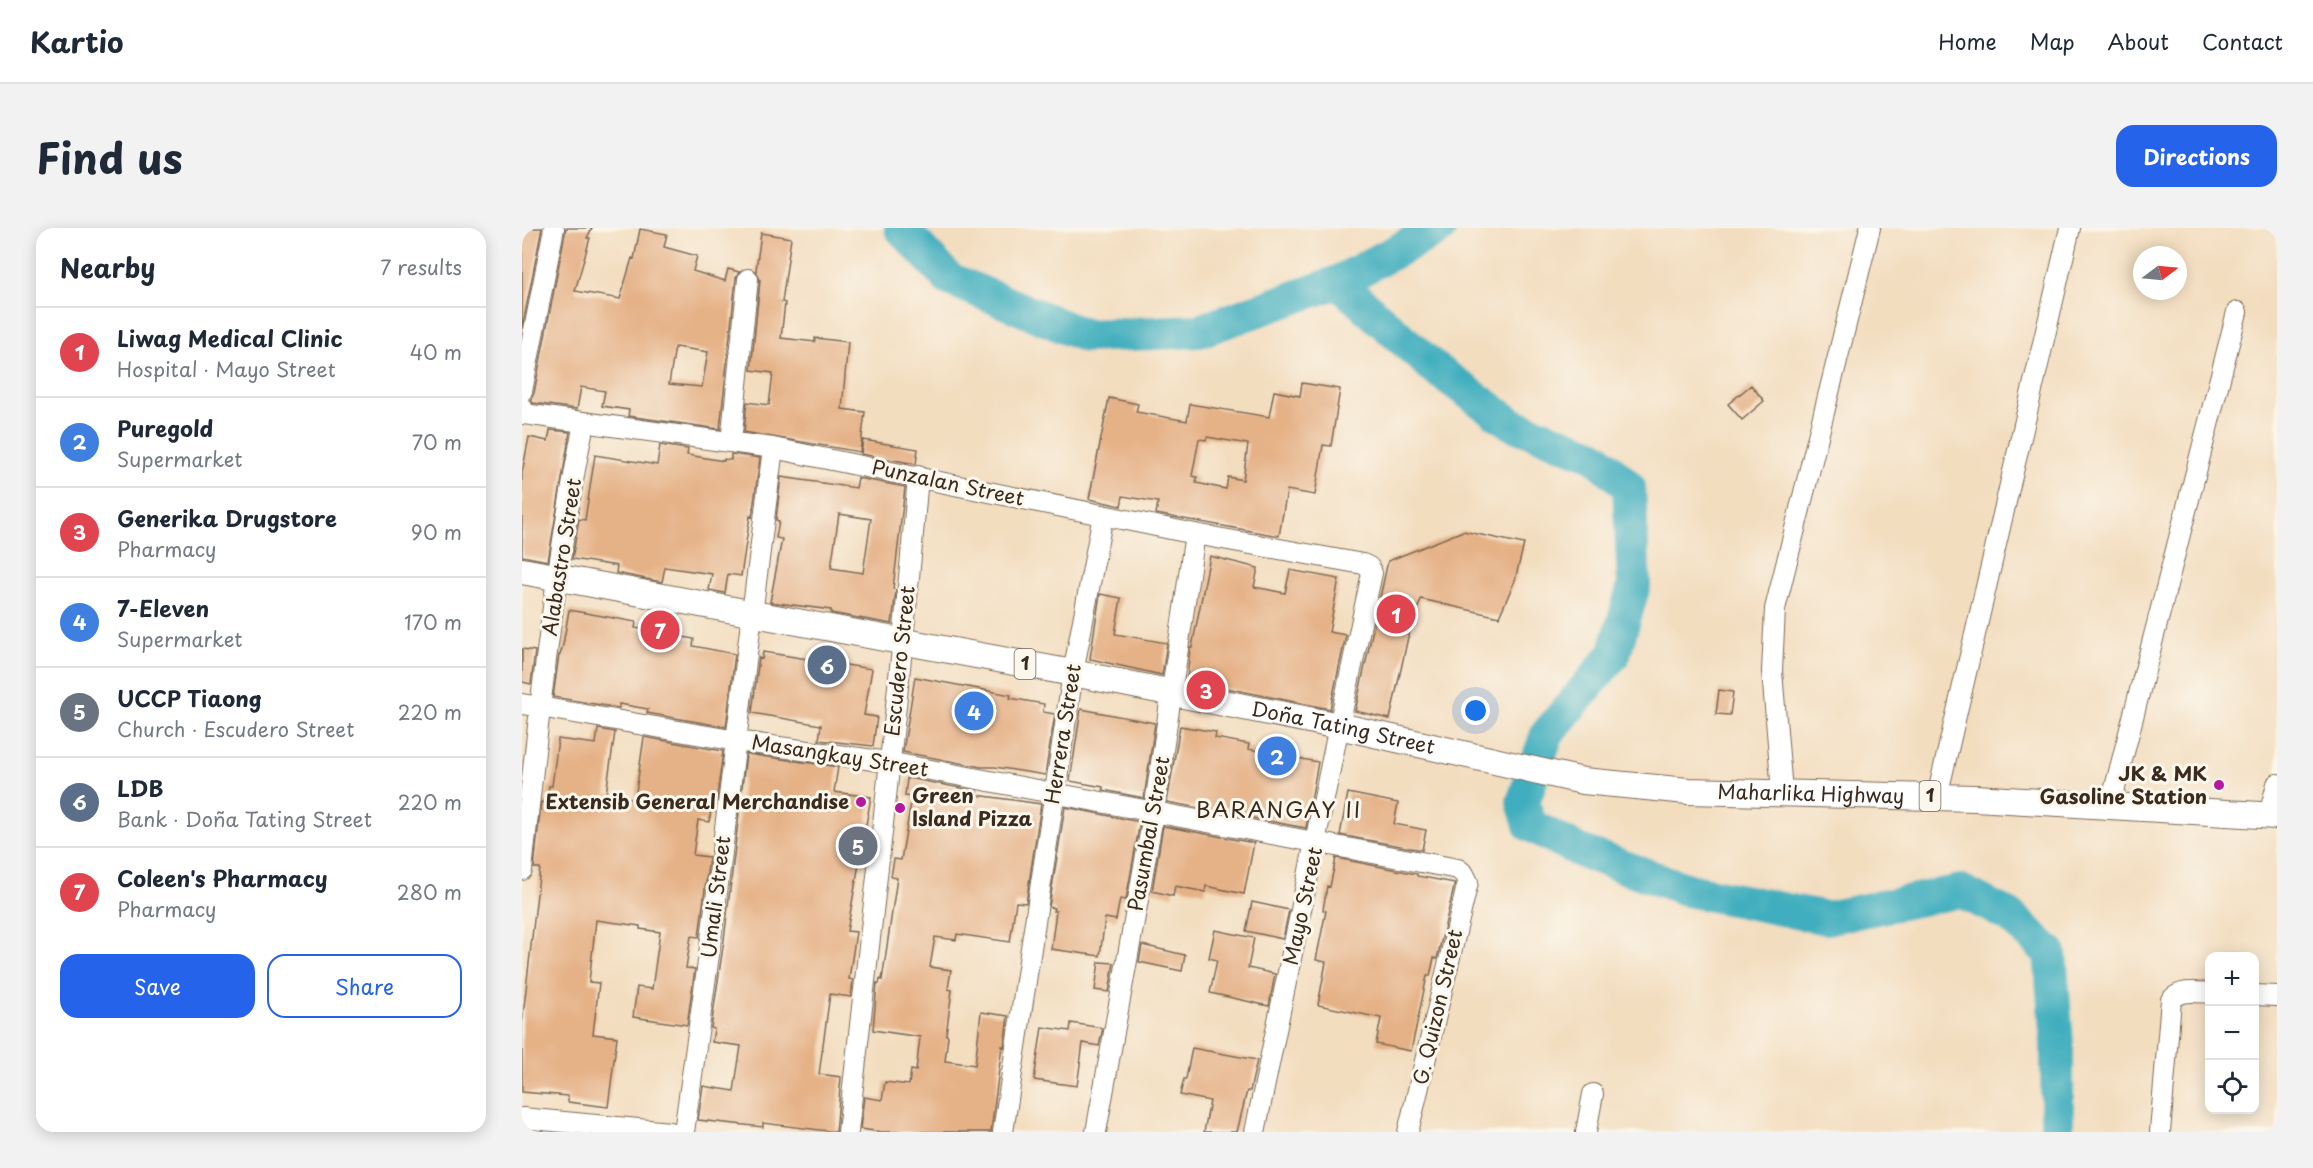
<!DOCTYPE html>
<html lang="en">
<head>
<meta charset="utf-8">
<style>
	:root { --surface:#fff; --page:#f2f2f3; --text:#1f2937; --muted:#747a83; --line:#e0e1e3; --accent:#2563eb }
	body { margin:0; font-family:"Playpen Sans",sans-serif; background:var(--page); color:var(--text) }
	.controls { position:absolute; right:18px; bottom:18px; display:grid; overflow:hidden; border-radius:12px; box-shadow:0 3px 15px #0003 }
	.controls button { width:54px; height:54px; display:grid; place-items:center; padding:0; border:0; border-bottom:2px solid var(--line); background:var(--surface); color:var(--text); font:30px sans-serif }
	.compass { position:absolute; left:1611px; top:18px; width:54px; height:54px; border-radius:50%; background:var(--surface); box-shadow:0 3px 15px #0003; rotate:74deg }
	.you { position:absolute; left:954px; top:483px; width:21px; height:21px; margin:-15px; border:4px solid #fff; border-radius:50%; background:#1a73e8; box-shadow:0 0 0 9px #1a73e833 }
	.badge { display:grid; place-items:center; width:39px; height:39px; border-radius:50%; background:var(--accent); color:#fff; font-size:20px; font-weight:700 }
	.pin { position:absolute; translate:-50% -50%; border:3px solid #fff; box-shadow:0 2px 6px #0006 }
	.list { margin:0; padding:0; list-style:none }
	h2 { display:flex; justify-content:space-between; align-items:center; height:78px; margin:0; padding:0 24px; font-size:26px }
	h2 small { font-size:20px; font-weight:400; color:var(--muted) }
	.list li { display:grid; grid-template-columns:39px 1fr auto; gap:18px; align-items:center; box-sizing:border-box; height:90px; padding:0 24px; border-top:2px solid var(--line) }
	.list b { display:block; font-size:22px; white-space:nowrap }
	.list p { margin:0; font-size:20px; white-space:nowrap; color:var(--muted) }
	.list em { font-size:20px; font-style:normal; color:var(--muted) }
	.actions { display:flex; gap:12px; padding:18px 24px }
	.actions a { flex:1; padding:14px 0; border:2px solid var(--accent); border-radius:18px; text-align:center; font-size:21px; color:var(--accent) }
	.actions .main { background:var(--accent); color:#fff }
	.icon { flex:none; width:33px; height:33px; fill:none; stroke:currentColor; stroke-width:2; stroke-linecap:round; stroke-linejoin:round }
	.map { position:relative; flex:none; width:1755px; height:904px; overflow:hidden; border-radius:18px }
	header { display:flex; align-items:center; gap:36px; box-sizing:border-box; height:84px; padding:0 30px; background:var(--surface); border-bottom:2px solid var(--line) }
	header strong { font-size:28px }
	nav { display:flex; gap:33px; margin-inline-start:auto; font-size:21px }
	.intro { display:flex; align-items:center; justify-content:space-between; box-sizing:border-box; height:144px; padding:0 36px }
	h1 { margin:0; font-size:42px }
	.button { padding:15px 27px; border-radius:18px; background:var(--accent); color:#fff; font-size:21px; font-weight:700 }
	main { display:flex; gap:36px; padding:0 36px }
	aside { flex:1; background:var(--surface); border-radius:18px; box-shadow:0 3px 15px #0003 }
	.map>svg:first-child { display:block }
</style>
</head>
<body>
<header>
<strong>Kartio</strong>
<nav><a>Home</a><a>Map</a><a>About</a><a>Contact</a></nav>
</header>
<div class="intro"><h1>Find us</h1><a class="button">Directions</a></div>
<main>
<aside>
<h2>Nearby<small>7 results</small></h2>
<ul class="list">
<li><span class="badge" style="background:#e0444e">1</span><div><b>Liwag Medical Clinic</b><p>Hospital · Mayo Street</p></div><em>40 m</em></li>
<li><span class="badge" style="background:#3f7fe0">2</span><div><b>Puregold</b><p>Supermarket</p></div><em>70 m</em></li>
<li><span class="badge" style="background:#e0444e">3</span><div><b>Generika Drugstore</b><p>Pharmacy</p></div><em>90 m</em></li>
<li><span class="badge" style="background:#3f7fe0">4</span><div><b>7-Eleven</b><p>Supermarket</p></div><em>170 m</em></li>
<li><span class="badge" style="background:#6b7280">5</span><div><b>UCCP Tiaong</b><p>Church · Escudero Street</p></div><em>220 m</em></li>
<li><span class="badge" style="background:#5c6f8a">6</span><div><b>LDB</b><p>Bank · Doña Tating Street</p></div><em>220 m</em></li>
<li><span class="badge" style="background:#e0444e">7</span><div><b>Coleen's Pharmacy</b><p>Pharmacy</p></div><em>280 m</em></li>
</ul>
<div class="actions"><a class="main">Save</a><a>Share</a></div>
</aside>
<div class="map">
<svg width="1755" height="904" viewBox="0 0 1755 904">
	<rect width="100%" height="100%" fill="#fbf7ec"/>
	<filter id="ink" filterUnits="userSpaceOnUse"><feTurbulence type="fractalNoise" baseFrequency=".0167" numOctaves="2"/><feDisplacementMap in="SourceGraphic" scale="12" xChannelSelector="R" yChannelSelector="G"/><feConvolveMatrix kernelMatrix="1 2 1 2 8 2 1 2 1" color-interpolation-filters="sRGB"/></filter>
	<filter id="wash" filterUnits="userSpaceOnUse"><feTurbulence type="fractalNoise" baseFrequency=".008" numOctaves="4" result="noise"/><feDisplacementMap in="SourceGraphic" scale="24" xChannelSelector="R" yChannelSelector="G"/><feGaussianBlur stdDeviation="1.35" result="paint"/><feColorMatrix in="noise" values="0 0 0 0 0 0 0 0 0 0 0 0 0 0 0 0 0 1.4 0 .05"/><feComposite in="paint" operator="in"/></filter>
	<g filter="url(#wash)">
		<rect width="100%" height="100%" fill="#f3ddbf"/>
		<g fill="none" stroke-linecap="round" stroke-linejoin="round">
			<path stroke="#41aebe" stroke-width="34" d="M379,0L427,51L564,108L677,103L816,54L918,0
				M816,54L911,139L990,196L1073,228L1107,259L1112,357L1092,426L1025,506L1001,574L1008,597L1058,623L1166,662L1304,690L1439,663L1488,688L1528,725L1535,816V904"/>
		</g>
		<g id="blocks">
			<path fill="#e5b186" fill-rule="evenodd" d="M0,0H20L0,101Z
				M44,0H70L65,10H68L53,63L98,71L110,30L112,31L118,1L145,6L142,19L175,28L171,43L203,53L206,41L217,44L214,50L198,201L106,188L107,182L80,178L83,163L59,159L55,181L11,175L9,171L12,165ZM153,119L186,124L180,159L147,156Z
				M239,5L269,10L260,74L263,75L259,110L293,114V110L326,114L320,181L343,184L338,224L222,204L225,174L247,177L251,145L229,142L238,52L234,42Z
				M780,155L818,161L809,218L801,217L793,267L765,262L757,308L634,286L636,274L601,268L599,278L567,271L587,170L616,176L614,184L665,193L668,176L747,189L752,163L778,168ZM685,209L726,216L721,252L706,249L704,261L674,255L675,249L670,248L677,211L684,212Z
				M1229,157L1242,173L1220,192L1206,176Z
				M28,202L48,204L26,333L0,328V245L7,209L26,213Z
				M341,212L396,221L394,236L339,226Z
				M138,217L166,221L165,227L202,233V231L209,232V226L238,230L230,289L228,288L219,348L206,346L203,365L187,362L190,346L143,339L140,354L94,345L95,338L50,331L57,291L63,292L73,227L135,237Z
				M259,249L334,260L336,250L383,259L371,361L374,362L370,396L309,385V382L248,374L260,311L254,310L257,293L254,292ZM317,286L349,291L341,345L309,340Z
				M941,303L1002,316L993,352L977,389L899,371L892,392L890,391L868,491L833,483L866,333Z
				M688,328L736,340L732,359L763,365L768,342L817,351L807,404L824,407L808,481L665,452L668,419H670Z
				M578,366L599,370L593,406L645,415L640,447L568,431Z
				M47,382L114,394L113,400L172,411L171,418L213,426L204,499L125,485L126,481L97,476V480L31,469L37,427H38L41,417Z
				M0,421L13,423L9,456L0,454Z
				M241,424L350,441L342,487L355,489L351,518L297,512L299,497L230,485L237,430L240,431Z
				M393,449L489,467L488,470L522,476L521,484L533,486L523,547L473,539H459L381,524Z
				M1197,462L1211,464L1208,487L1194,486Z
				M559,481L633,495L622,570L581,562V559L548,553Z
				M658,498L694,504L693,510L727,516L726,521L796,534L784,600L645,574Z
				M76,501L93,504L84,566L113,571L122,509L201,523L193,584L189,583L187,594L176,592L171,627L187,629L177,709L169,708L164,740L173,741L165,797L111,789L115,759L130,761L138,704L118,701V698L74,692L67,754L77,755L71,806L95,809L86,879L46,874V868L0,864V796L18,640H12L19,574L24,575L27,558H30L36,511L74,516Z
				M224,526L316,539L312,564L349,569L325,703L334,704L327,751L331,752L329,769L308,766L297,846L319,849L314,904L241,895V899L176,892L181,858L212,863L219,818L190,814L192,801L189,800L202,712Z
				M385,550L455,563V567L519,576L504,675L494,674L488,714L435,706L434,712L413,709L408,739L429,742L426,761L430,762L424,807L426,808L423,833L453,837L459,784L486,788L482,819L480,818L469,904H361L338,901L342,869L360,872L363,854L387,857L389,842L394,843L398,809L351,802L355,755L357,756L358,751L360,752L375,650L369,649L372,631L379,632L390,569L383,568Z
				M826,565L876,575L872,596L904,602L900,622L818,607Z
				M543,579L618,594L604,672L598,671L594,692L583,690L578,728L529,721L534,683H531L532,680L527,679Z
				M641,598L732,615L722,666L684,658L683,664L653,658L651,668L630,663Z
				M814,630L895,646V648L933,655L915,731L912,730L908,748H905L889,823L854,816L859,790L796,777L804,734L794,732L804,683L801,682L805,658L808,659Z
				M730,674L767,682L761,711L724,703Z
				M693,702L732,710L726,740L753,746L747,778L688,765L695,732L687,730Z
				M620,717L663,727L660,743L617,734Z
				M577,734L592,735L587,764L573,762Z
				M549,795L581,800L577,818L561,815L555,858L512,852L520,799L548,803Z
				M670,820L735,832L728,863H725L715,904H682L688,873L658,867L662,851H664Z"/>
		</g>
	</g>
	<g filter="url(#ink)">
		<use href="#blocks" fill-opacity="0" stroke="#7b6956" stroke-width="1.5"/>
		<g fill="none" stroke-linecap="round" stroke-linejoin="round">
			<defs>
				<path id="minor" d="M0,163L32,0
					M0,179L2,186L251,220L673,306L841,336L847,339L850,345L817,498L733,904
					M209,214L226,51
					M0,476L215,513L366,534L936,641L942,646L946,654L886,904
					M1260,564L1250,443L1253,381L1348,0
					M1415,569L1548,0
					M1588,579L1715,84
					M1747,587L1755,556
					M0,642C16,493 32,343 62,195
					M1732,767L1755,768
					M0,890L148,904
					M162,904L187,727L251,220
					M326,904C350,685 378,467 396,248
					M481,904L551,445L581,287
					M574,904L632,583L673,306
					M1064,904L1071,866
					M1638,904L1649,772C1659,761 1674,764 1688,765"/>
				<g id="major">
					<path id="s1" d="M0,343L551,445L817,498L1061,553L1166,563L1453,570L1755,588"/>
				</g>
			</defs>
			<use href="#minor" stroke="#7b6956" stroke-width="22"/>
			<use href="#major" stroke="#7b6956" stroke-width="28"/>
			<use href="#minor" stroke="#fff" stroke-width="20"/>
			<use href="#major" stroke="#fff" stroke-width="26"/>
		</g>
	</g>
	<g fill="#b5179e" stroke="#fbf7ec" stroke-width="2">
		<circle cx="1697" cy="557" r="6"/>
		<circle cx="339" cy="574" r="6"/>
		<circle cx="378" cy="580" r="6"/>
	</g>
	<g text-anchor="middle" stroke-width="6" stroke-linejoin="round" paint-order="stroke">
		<g fill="#fbf7ec" stroke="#75685c" stroke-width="1.5">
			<rect x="492.5" y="421" width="21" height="30" rx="4.5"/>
			<rect x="1397.5" y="553" width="21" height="30" rx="4.5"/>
		</g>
		<g font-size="18" font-weight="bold" fill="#3b2a1e">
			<text x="503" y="442">1</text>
			<text x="1408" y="574">1</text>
		</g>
		<g font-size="20" fill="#3b2a1e" stroke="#fbf7ec">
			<text transform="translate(426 255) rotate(12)" y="7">Punzalan Street</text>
			<text transform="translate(40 329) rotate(-81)" y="7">Alabastro Street</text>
			<text transform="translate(378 433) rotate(-84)" y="7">Escudero Street</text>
			<text dy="7" stroke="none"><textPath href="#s1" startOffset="836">Doña Tating Street</textPath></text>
			<text transform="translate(541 506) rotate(-81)" y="7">Herrera Street</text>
			<text transform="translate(318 528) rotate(9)" y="7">Masangkay Street</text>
			<text dy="7" stroke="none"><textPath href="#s1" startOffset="1310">Maharlika Highway</textPath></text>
			<text transform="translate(627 606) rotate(-80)" y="7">Pasumbal Street</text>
			<text transform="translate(194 669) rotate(-83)" y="7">Umali Street</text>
			<text transform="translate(781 678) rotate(-78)" y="7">Mayo Street</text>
			<text transform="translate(916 779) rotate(-77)" y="7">G. Quizon Street</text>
		</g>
		<g font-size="20" font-weight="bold" fill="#3b2a1e" stroke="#fbf7ec" text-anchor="end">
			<text x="1685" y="553">JK &amp; MK<tspan x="1685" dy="23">Gasoline Station</tspan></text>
			<text x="390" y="575" text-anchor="start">Green<tspan x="390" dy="23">Island Pizza</tspan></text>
			<text x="327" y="581">Extensib General Merchandise</text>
		</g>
		<g font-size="22" letter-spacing="1.5" fill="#3b2a1e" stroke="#fbf7ec">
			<text x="757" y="590">BARANGAY II</text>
		</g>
	</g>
</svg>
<div class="controls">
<button>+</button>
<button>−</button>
<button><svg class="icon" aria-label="locate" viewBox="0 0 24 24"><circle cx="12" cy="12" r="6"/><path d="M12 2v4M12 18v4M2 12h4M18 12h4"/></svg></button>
</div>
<svg class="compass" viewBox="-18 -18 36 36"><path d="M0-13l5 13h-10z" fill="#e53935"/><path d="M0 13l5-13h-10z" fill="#747a83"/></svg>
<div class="you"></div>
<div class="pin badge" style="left:874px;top:386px;background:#e0444e">1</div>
<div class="pin badge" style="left:755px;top:528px;background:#3f7fe0">2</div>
<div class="pin badge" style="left:684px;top:462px;background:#e0444e">3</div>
<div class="pin badge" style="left:452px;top:483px;background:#3f7fe0">4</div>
<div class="pin badge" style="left:336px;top:618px;background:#6b7280">5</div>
<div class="pin badge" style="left:305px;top:437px;background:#5c6f8a">6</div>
<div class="pin badge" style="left:138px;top:402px;background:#e0444e">7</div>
</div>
</main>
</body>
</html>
